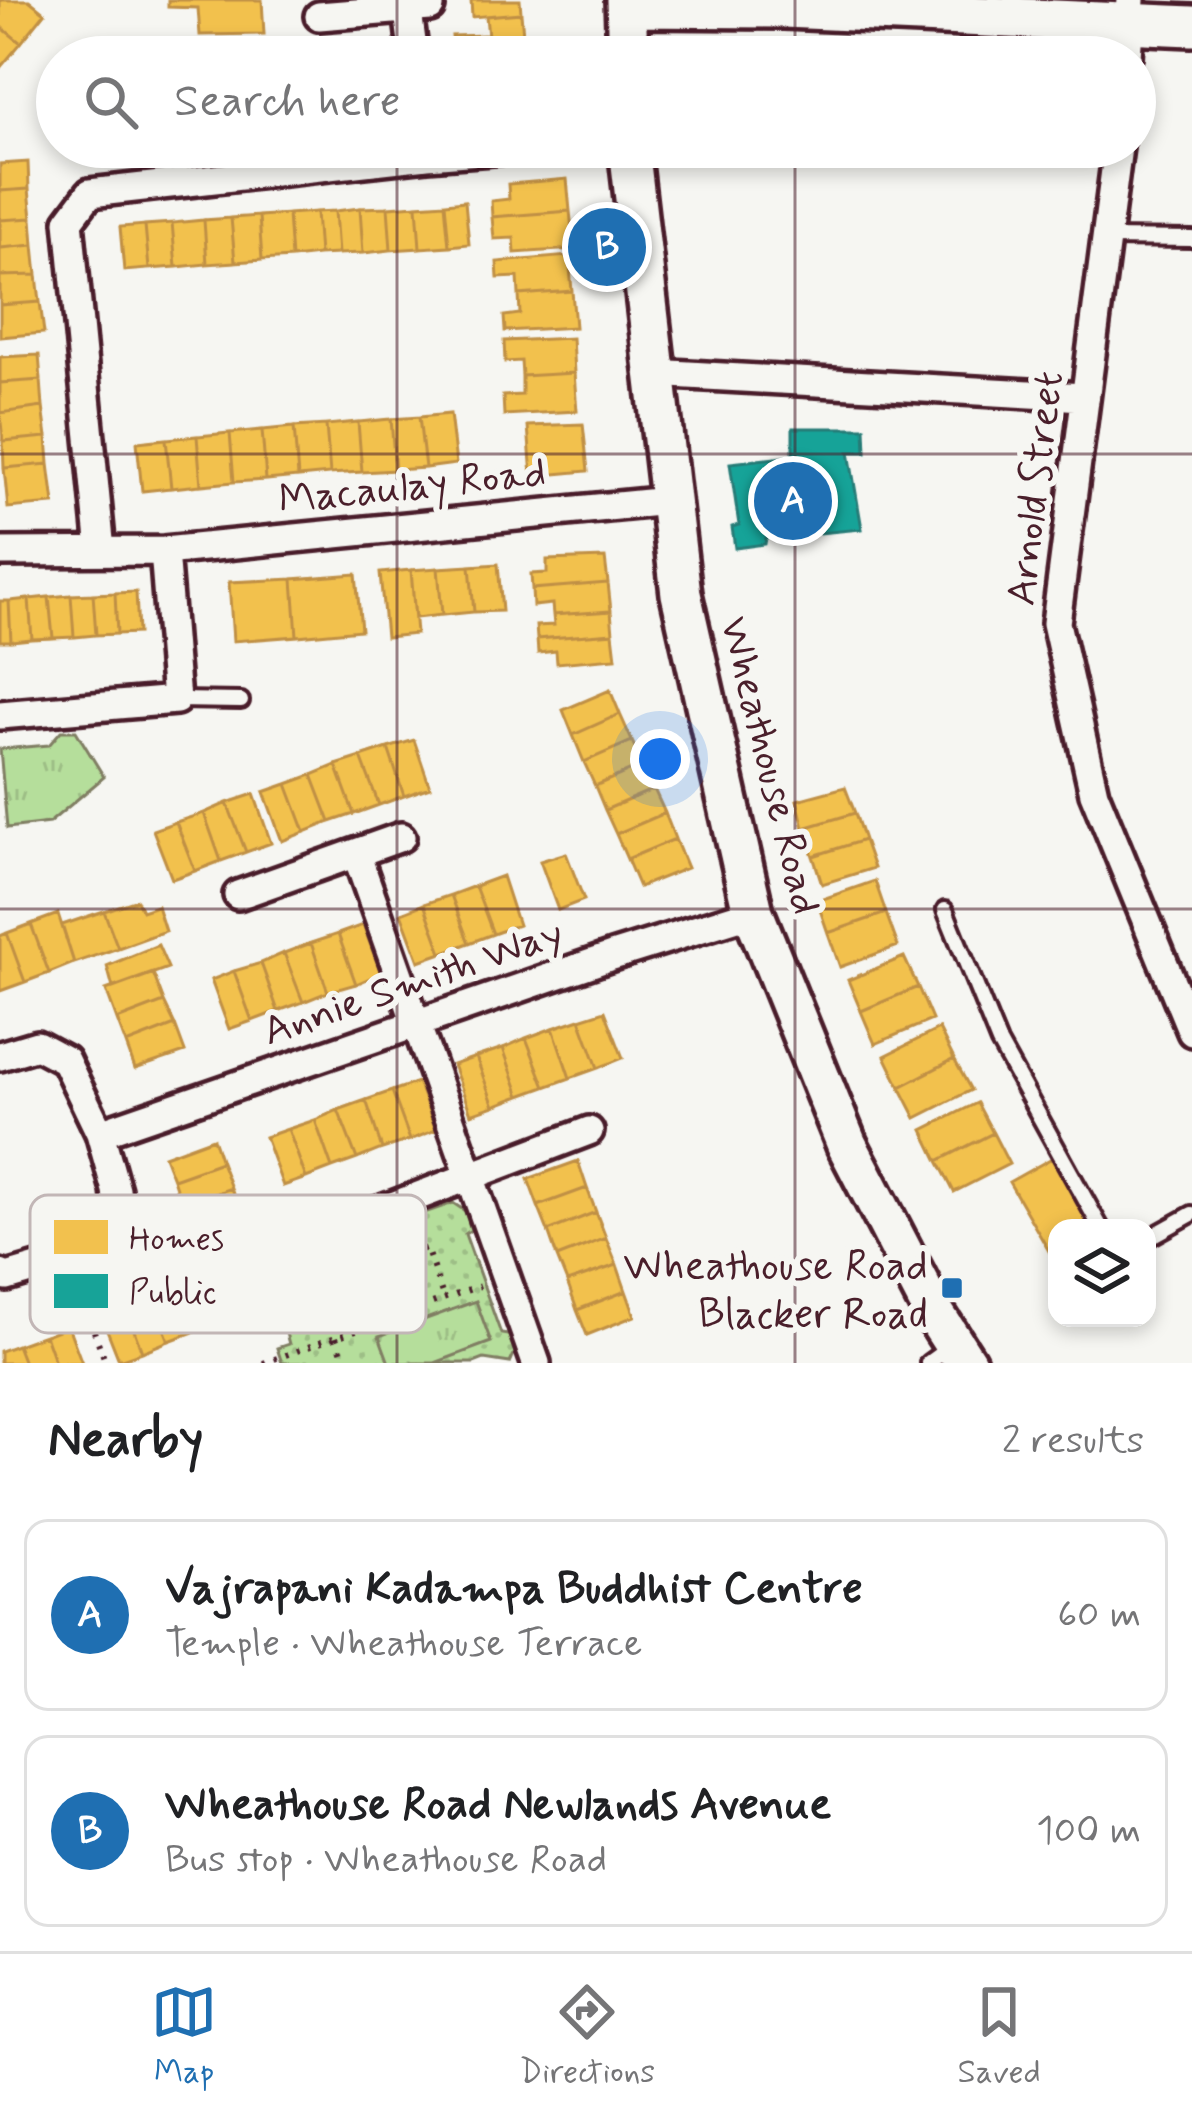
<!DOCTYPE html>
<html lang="en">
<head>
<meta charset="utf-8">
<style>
	:root { --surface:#fff; --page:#f6f6f6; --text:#202124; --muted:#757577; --line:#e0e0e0; --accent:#1f6fb2 }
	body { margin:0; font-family:Mynerve,sans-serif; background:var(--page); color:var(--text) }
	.controls { position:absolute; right:36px; bottom:36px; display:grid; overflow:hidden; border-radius:24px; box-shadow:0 6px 18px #0003 }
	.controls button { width:108px; height:108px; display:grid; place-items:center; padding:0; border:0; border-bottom:3px solid var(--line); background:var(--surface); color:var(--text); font:60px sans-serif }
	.you { position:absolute; left:660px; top:759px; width:42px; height:42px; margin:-30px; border:9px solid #fff; border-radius:50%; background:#1a73e8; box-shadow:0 0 0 18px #1a73e833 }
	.badge { display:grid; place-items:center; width:78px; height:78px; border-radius:50%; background:var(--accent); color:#fff; font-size:39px; font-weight:700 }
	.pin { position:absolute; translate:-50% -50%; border:6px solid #fff; box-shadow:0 3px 12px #0006 }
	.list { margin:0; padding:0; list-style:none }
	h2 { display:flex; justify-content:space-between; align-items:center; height:156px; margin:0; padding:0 48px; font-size:51px }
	h2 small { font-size:39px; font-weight:400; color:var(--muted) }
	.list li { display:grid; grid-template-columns:78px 1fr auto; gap:36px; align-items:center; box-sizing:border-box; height:192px; margin:0 24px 24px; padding:0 24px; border:3px solid var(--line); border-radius:24px }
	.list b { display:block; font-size:45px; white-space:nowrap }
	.list p { margin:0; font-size:39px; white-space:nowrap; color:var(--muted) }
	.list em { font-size:39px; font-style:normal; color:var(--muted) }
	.icon { flex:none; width:66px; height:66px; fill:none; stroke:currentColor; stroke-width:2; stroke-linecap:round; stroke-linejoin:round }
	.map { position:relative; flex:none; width:1192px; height:1363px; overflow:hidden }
	.search { position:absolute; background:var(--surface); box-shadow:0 6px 18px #0003; left:36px; right:36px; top:36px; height:132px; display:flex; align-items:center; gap:30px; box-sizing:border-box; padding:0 42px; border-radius:66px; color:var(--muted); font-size:45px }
	.sheet { height:588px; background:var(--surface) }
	nav { display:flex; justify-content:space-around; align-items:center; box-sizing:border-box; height:168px; border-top:3px solid var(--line); background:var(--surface); font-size:33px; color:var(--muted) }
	nav a { display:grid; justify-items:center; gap:6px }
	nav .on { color:var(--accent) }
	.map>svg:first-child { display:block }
</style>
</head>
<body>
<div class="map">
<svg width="1192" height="1363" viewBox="0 0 1192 1363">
	<defs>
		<pattern id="grass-dots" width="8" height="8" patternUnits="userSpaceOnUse" patternTransform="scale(3)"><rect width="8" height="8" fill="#b5de9b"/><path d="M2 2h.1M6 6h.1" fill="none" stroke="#9dbe86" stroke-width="1.8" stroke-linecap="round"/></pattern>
		<pattern id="park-tufts" width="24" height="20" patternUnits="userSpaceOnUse" patternTransform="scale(3)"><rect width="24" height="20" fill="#b5de9b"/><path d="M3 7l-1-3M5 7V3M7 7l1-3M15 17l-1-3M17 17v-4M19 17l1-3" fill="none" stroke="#9dbe86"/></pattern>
	</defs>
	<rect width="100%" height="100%" fill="#f6f6f2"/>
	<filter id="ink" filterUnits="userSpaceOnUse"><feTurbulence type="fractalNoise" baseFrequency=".00833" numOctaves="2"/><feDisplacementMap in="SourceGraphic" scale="24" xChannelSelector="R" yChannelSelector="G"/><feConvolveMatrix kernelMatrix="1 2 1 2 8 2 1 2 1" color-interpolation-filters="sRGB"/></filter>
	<g filter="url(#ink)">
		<path fill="url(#grass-dots)" stroke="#807e63" stroke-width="3" d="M453,1203L465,1211L471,1230L465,1234L501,1334L514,1336L519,1343L510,1363L484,1359L474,1363H282L277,1348L289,1344L284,1326L307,1318L302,1304L348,1289L335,1244Z"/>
		<path fill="url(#park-tufts)" stroke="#807e63" stroke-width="3" d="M61,731H76L104,777L49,823L7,828L0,749L49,745Z
			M476,1301L491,1342L435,1363H389L379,1336Z"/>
		<path fill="#f2c14e" stroke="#c09044" stroke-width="3" d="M0,0H29L45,13L21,43L0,26Z
			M168,0H262L264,34L200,35L198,8L168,7Z
			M471,0H520L521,13L472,17Z
			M521,13L525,57H490L486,16Z
			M0,26L21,43L0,68Z
			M488,35L490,57H454L452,36Z
			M758,40L761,57H701L700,48Z
			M787,43L819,46L818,57H786Z
			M28,162L29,189L0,191V164Z
			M567,179L570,211L492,217L491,201L509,199L508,184Z
			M29,189L32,218L0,220V191Z
			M465,201L469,244L449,246L445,203Z
			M445,203L449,246L420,248L417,205Z
			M417,205L420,248L391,250L388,207Z
			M388,207L391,250L363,253L360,208Z
			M360,208L363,253L338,254L335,211Z
			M335,211L338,254L319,255L316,212Z
			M570,211L574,249L515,253L514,238L494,239L492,217Z
			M316,212L319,255L291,258L288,214Z
			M288,214L291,258L262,260L259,216Z
			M259,216L262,260L235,262L231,218Z
			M32,218L34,245L0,248V220Z
			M231,218L235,262L207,264L204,220Z
			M204,220L207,264L176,267L172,223Z
			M172,223L176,267L149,269L145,225Z
			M145,225L149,269L124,271L120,227Z
			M34,245L37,275L0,276V248Z
			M569,256L572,291L519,295L518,277L498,278L497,262Z
			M37,275L40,302L0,305V276Z
			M572,291L575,327L505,331L504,316L520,314L519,295Z
			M40,302L44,333L0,337V305Z
			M572,338L574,373L522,376L521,361L505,362L504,341Z
			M39,355L41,380L0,383V357Z
			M574,373L577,411L504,415L503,396L522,395V376Z
			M41,380L43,407L0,413V383Z
			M43,407L47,437L3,441L0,413Z
			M450,414L456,464L425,468L419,417Z
			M419,417L425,468L395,470L391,419Z
			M391,419L395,470L362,472L358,422Z
			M358,422L362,472L330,474L326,425Z
			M583,424L588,471L532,476L528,426Z
			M326,425L330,474L298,477L294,427Z
			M294,427L298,477L266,480L262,430Z
			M262,430L266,480L234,482L230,433Z
			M230,433L234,482L201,485L197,436Z
			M197,436L201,485L171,488L166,439Z
			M47,437L49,464L4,468L3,441Z
			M166,439L171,488L142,491L137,442Z
			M49,464L54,504L8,508L4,468Z
			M605,558L608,583L532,589L531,574L547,573V560Z
			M498,564L502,611L474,612L470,566Z
			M470,566L474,612L442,615L438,568Z
			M438,568L442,615L415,618L411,570Z
			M411,570L416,634L386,637L380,573Z
			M356,574L361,630L297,636L293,579Z
			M293,579L297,636L233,641L229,582Z
			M608,583L611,611L553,615L552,604L533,606L532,589Z
			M136,592L138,633L117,634L115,593Z
			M115,593L117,634L96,635L93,594Z
			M93,594L96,635L74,637L71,595Z
			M71,595L74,637L53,638L49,597Z
			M49,597L53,638L32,639L29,599Z
			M29,599L32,639L11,641L9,601Z
			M0,601H9L11,641H0Z
			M611,611L613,633L537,639L536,626L554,625L553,615Z
			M613,633L616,658L557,663L556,651L538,653L537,639Z
			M610,690L620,714L573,735L563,710Z
			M620,714L632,741L584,762L573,735Z
			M414,740L430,787L404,796L388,748Z
			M632,741L643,765L595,786L584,762Z
			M388,748L404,796L379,805L361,757Z
			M361,757L379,805L354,814L336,765Z
			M336,765L354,814L330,822L312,775Z
			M643,765L654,789L605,810L595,786Z
			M312,775L330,822L305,832L287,784Z
			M287,784L305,832L282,841L264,792Z
			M845,787L855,813L804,828L797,800Z
			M654,789L665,813L616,834L605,810Z
			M254,794L271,843L246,852L227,803Z
			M227,803L246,852L221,861L204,813Z
			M204,813L221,861L195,871L176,822Z
			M665,813L675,839L627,859L616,834Z
			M855,813L864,840L813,856L804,828Z
			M176,822L195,871L172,879L153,830Z
			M675,839L687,868L639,887L627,859Z
			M864,840L874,868L822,884L813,856Z
			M566,853L584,900L558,910L540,861Z
			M502,876L518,925L493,934L475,886Z
			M875,881L886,913L828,933L817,901Z
			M475,886L493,934L469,943L451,895Z
			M451,895L469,943L442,953L424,904Z
			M137,900L142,911L157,906L165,931L118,948L104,911Z
			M424,904L442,953L419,961L401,913Z
			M104,911L118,948L74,963L62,925Z
			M886,913L898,946L840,967L828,933Z
			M58,914L74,963L49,973L31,924Z
			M31,924L49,973L25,982L7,933Z
			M363,925L381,973L356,984L338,934Z
			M7,933L25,982L0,991V936Z
			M338,934L356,984L328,992L311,943Z
			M311,943L328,992L303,1002L284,953Z
			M158,945L168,968L113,988L107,966Z
			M284,953L303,1002L278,1011L261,963Z
			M904,957L918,987L861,1011L848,980Z
			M261,963L278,1011L252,1021L234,971Z
			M234,971L252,1021L229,1029L211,980Z
			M153,973L164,1002L117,1020L106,990Z
			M918,987L932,1020L875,1044L861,1011Z
			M164,1002L175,1025L126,1044L117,1020Z
			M605,1011L623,1058L598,1068L580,1019Z
			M580,1019L598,1068L570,1078L553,1028Z
			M175,1025L185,1052L135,1069L126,1044Z
			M553,1028L570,1078L545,1087L526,1038Z
			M939,1029L954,1059L900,1087L885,1056Z
			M526,1038L545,1087L520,1096L503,1048Z
			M503,1048L520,1096L494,1106L476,1057Z
			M476,1057L494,1106L471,1114L453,1065Z
			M954,1059L971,1090L916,1118L900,1087Z
			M418,1082L436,1130L410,1140L392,1091Z
			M392,1091L410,1140L382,1149L366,1100Z
			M366,1100L382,1149L357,1159L338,1110Z
			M977,1103L993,1133L938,1161L923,1130Z
			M338,1110L357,1159L332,1168L315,1120Z
			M315,1120L332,1168L306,1178L288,1129Z
			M288,1129L306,1178L283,1186L265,1137Z
			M993,1133L1009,1164L954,1192L938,1161Z
			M213,1138L221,1162L173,1179L164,1156Z
			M1052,1158L1091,1228H1057V1265L1009,1182Z
			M578,1161L587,1188L538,1206L528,1179Z
			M221,1162L231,1188L182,1206L173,1179Z
			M231,1188L240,1215L193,1232L182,1206Z
			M587,1188L596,1212L548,1231L538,1206Z
			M596,1212L606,1238L557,1257L548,1231Z
			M606,1238L617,1265L567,1282L557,1257Z
			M617,1265L626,1291L577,1310L567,1282Z
			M178,1283L196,1331L169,1341L150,1293Z
			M626,1291L635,1316L587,1335L577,1310Z
			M150,1293L169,1341L142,1352L124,1303Z
			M124,1303L142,1352L119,1360L100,1312Z
			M68,1326L82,1363H55L45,1335Z
			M45,1335L55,1363H24L17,1345Z
			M17,1345L24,1363H0V1351Z"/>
		<path fill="#17a398" stroke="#267b77" stroke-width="3" d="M793,428H865L866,452H849L862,529L766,538L765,544L735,548L732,527L739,525L730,463L793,456Z"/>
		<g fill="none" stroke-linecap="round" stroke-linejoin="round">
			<defs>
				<path id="lane" d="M1108,238L1192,239
					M176,700L241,701
					M945,910L999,1043L1101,1228
					M1147,1239L1192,1214
					M928,1363L950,1347"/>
				<path id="street" d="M408,11L414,57
					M319,16L430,7
					M1127,57L1131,0
					M1118,147L1056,623L1094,793L1192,1032
					M653,373L1084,397
					M101,551L69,221L90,193L427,155L534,147
					M0,552L164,551L668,501
					M0,715L176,700L164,551
					M356,853L536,1363
					M238,895L401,837
					M0,1056L37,1045L65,1060L100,1133L116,1190L120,1222L112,1246L7,1277L0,1274
					M100,1133L612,956L753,912
					M303,1240L589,1131"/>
				<path id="secondary" d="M626,0L628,57
					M628,7L784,8L1192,26
					M629,147L681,594L753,912L847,1145L934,1313L966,1363"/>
			</defs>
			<use href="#lane" stroke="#4a1f2b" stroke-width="22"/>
			<use href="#street" stroke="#4a1f2b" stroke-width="36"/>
			<use href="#secondary" stroke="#4a1f2b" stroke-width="48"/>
			<path stroke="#4a1f2b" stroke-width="6" stroke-dasharray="3 9" stroke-linecap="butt" d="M77,1286L106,1363
				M366,1327L349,1275L426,1248L444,1299
				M336,1337L346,1363
				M263,1363L480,1286"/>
			<use href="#lane" stroke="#f6f6f2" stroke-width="14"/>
			<use href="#street" stroke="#f6f6f2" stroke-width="27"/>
			<use href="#secondary" stroke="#f6f6f2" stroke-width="39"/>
		</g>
	</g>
	<path fill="none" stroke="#4a1f2b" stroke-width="3" stroke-opacity="0.55" d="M397,0V57M795,0V57M397,147V1363M795,147V1363M0,454H1192M0,909H1192"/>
	<rect fill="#1f6fb2" stroke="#f6f6f2" stroke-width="4.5" x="940" y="1276" width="24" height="24" rx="6"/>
	<g text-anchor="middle" stroke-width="12" stroke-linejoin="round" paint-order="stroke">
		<g font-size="42" fill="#4a1f2b" stroke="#f6f6f2">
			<text transform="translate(412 484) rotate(-6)" y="15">Macaulay Road</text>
			<text transform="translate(1033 488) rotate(-83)" y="15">Arnold Street</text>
			<text transform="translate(772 765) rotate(76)" y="15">Wheathouse Road</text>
			<text transform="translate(412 980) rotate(-19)" y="15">Annie Smith Way</text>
		</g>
		<g font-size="42" fill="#4a1f2b" stroke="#f6f6f2" text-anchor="end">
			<text x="928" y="1279">Wheathouse Road<tspan x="928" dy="48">Blacker Road</tspan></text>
		</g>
	</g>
	<rect x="30" y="1195" width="396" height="138" rx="18" fill="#f6f6f2" stroke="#c2b6b6" stroke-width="3"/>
	<rect x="54" y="1220" width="54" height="34" fill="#f2c14e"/>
	<rect x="54" y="1274" width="54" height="34" fill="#17a398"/>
	<g font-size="33" fill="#4a1f2b">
		<text x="129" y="1249">Homes</text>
		<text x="129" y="1303">Public</text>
	</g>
</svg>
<div class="controls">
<button><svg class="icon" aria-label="layers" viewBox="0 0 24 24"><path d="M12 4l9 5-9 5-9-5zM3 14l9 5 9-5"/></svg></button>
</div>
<div class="you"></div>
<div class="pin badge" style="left:793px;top:501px">A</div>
<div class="pin badge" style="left:607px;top:247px">B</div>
<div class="search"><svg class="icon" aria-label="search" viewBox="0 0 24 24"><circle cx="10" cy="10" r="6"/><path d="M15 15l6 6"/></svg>Search here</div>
</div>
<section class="sheet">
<h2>Nearby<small>2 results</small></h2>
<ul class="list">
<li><span class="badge">A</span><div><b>Vajrapani Kadampa Buddhist Centre</b><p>Temple · Wheathouse Terrace</p></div><em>60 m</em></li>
<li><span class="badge">B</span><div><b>Wheathouse Road Newlands Avenue</b><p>Bus stop · Wheathouse Road</p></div><em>100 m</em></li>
</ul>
</section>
<nav>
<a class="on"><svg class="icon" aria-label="map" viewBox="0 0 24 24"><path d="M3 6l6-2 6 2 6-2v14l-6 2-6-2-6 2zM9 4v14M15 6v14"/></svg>Map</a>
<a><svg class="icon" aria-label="directions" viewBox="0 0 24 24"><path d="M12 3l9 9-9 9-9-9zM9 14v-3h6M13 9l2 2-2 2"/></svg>Directions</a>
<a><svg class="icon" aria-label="saved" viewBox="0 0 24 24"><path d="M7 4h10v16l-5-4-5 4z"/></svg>Saved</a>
</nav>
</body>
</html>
